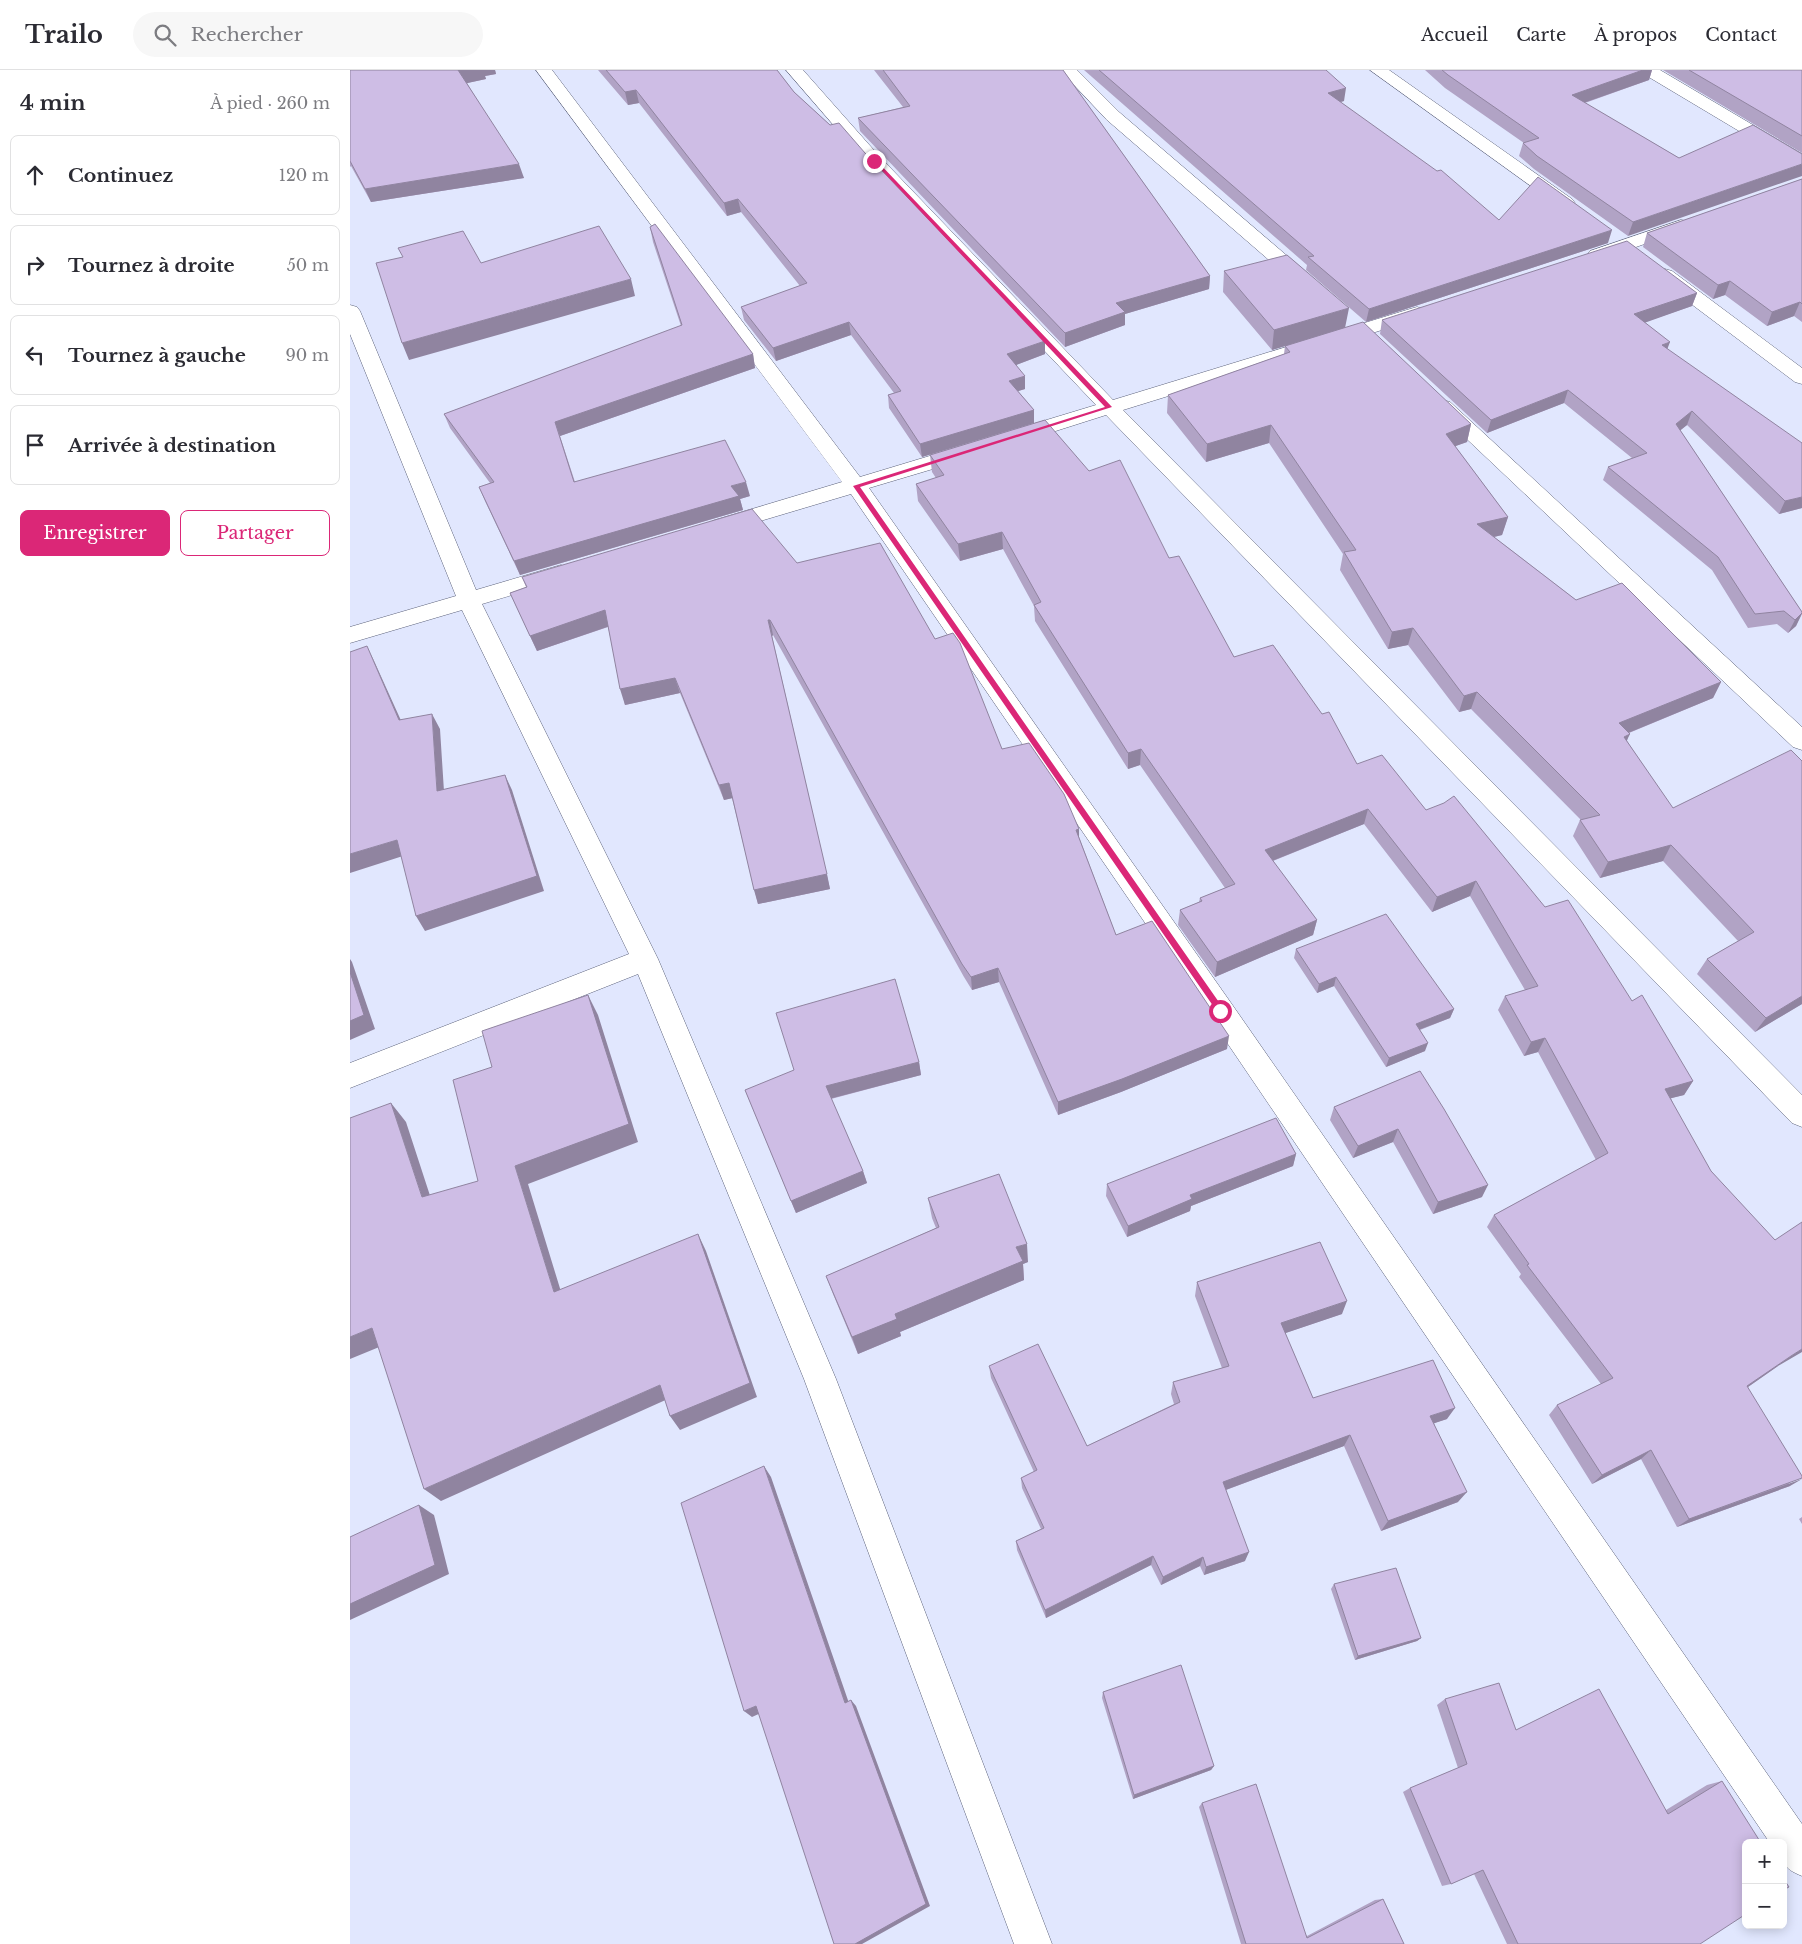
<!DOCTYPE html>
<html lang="fr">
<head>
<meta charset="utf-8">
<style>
	:root { --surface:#fff; --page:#f7f7f7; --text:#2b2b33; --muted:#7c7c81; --line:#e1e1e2; --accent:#db2777 }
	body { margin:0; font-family:"Libre Baskerville",serif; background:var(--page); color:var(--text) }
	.controls { position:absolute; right:15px; bottom:15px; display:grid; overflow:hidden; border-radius:8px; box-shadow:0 2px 12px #0003 }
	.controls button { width:45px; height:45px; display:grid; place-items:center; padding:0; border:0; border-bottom:1px solid var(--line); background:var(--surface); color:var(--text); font:25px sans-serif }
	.stop { position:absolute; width:15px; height:15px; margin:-11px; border:4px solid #db2777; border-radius:50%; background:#fff }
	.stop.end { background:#db2777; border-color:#fff; box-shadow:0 1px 5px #0008 }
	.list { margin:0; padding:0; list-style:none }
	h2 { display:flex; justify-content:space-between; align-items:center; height:65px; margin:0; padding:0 20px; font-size:21px }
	h2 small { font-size:16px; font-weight:400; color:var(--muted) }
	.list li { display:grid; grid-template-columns:32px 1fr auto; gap:15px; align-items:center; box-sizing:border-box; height:80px; margin:0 10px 10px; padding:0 10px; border:1px solid var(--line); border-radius:8px }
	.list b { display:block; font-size:19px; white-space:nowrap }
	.list em { font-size:16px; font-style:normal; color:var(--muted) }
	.actions { display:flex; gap:10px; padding:15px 20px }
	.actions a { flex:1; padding:11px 0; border:1px solid var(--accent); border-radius:8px; text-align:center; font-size:18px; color:var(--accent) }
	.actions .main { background:var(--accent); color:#fff }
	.icon { flex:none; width:28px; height:28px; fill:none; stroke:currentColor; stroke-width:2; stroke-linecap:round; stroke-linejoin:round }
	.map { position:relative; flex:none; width:1452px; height:1874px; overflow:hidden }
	header { display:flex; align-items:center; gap:30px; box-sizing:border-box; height:70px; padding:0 25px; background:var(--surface); border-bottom:1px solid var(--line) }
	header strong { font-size:24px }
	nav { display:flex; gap:28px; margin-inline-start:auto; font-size:18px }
	.search { width:350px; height:45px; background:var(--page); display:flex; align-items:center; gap:12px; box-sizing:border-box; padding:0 18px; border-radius:28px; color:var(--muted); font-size:19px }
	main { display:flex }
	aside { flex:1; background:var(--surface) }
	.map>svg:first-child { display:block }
</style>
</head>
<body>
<header>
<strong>Trailo</strong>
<div class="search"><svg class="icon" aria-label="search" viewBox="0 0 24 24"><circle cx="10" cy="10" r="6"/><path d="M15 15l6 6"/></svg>Rechercher</div>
<nav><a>Accueil</a><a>Carte</a><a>À propos</a><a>Contact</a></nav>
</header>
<main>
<aside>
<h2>4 min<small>À pied · 260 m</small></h2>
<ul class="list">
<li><svg class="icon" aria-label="ahead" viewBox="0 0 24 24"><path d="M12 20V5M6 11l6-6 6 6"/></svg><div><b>Continuez</b></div><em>120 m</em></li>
<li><svg class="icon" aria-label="right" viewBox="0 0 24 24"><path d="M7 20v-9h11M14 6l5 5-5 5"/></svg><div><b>Tournez à droite</b></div><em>50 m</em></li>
<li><svg class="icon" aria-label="left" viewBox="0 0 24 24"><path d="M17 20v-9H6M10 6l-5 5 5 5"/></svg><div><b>Tournez à gauche</b></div><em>90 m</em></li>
<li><svg class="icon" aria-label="arrive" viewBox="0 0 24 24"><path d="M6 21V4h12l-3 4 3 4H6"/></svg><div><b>Arrivée à destination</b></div></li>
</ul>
<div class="actions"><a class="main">Enregistrer</a><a>Partager</a></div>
</aside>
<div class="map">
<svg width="1452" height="1874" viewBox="0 0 1452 1874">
	<rect width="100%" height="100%" fill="#e1e7fe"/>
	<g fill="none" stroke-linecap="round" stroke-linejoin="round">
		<defs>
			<path id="street" d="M186,0H202L510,407L616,375L623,377L626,382L623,387L519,418L881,933L1452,1754V1806C1432,1798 1433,1793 1433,1773H1420L861,949L501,424L370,463L362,461L359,456L362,451L492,412Z
				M436,0H453L530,87L763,330L1060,239L1067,237L1074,239L1077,243L1074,247L773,340L1452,1025V1057L1442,1053L756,345L671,372L664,373L657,372L654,367L657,362L746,335L518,95Z
				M710,0H727L769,42L963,208L965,212L963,216L956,218L949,216L757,50Z
				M1020,0H1039L1222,129L1225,133L1222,137L1216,138L1210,137Z
				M1290,0H1310L1452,84V96L1446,95L1292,3Z
				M1331,150L1337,151L1340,155L1337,159L1252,189L1246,191L1240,189L1237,185L1240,181Z
				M1315,199L1322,201L1452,298V314L1445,312L1308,209L1306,205L1308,201Z
				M0,235L7,237L10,241L126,520L211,495L219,498L222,503L219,508L132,534L308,889L486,1309L702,1874H664L454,1309L288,904L0,1018V993L279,884L112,540L0,573V557L106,526L0,264Z
				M1093,330L1100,332L1452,657V680L1443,677L1086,340L1083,336L1086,332Z"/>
		</defs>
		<use href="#street" stroke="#5c627a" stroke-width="1"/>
		<use href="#street" fill="#fff" fill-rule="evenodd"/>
	</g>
	<path fill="#b1a3c5" d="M0,0H145L146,4L135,6L136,9L117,13L174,108L21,132L1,96L0,97Z
		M248,0H427L444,22L480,55L515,83L695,271V284L666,295L675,319L668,321L684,340V353L739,401L819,488L884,587L1007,694L1076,740L1195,837L1282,931L1343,1011L1334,1025L1321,1028L1428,1296L1398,1317L1440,1416L1327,1457L1291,1389L1242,1414L1199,1345L1207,1335L1251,1314L1169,1207L1171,1204L1137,1157L1144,1145L1246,1090L1188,982L1174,986L1148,940L1155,926L1175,920L1120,826L1082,842L1014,754L923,791L967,850L963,865L865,907L828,855L830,840L849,832L850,828L875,818L790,695L778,699L685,551L684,536L653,479L610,491L568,431L566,414L586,408L582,402L580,385L660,360L572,387L539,338L538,325L544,323L501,265L426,291L394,250L391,237L450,216L391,142L377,146L289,33L278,35Z
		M524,0H713L860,206L859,219L775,244V255L715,277L510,61L508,48L553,37Z
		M734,0H976L994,31L990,32L1149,150L1258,173L1016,252L956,200L957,195Z
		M1075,0H1302L1299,10L1235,33L1329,88L1278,166L1184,99L1169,86L1173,73H1174L1095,18Z
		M1313,0H1452V83Z
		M1452,109V252L1444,246L1417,256L1375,225L1363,229L1293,177L1297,163Z
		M300,157L403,284L405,298L210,366L225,412L400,426L390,429L393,440L170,505L135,431L129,417L140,413L100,358L94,344L331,256L303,172Z
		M874,201L995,258L1121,354L1117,372L1105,376L1158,447L1152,465L1144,467L1226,530L1371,612L1363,628L1279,663L1277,671L1452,934L1405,962L1347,904L1357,889L1388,871L1313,791L1250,808L1223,766L1230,750H1231L1121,639L1109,642L1058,575L1038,579L990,500L993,484L919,373L856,392L817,343L818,325L934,284L935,276L922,280L873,222Z
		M1347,223L1342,236L1295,252L1452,438L1429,444L1337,355L1330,360L1452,542V544L1446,556L1438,563L1427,554L1398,558L1362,500L1253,410L1258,397L1282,388L1214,333L1137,363L1030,264L1032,250Z
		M447,493L585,569L652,679L729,767L766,865L877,979L771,1022L708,1045L649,912L622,920L614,907L423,565L422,566L480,819L408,834L382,728L374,730L330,623L275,635L258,557L187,581L160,523L176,517L172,507Z
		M946,879L1104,939L1100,948L1070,960L1075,981L1036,997L984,916L967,923L944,888Z
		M569,992L571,1005L481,1029L513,1101L517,1113L446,1143L395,1020Z
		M1070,1001L1132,1127L1083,1144L1043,1072L1003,1088L980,1050L984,1037Z
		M946,1084L943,1096L841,1136L840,1141L777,1167L756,1126L757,1114Z
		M578,1128L678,1192L673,1194L674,1210L550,1262L551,1266L508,1284L483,1224L476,1206L586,1158L582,1148Z
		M847,1212L992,1244L935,1263L963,1328L1097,1349L1084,1353L1108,1432L1031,1461L994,1376L876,1420L895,1491L854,1505L850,1496L811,1515L801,1495L696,1548L667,1480L666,1471L691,1459L672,1418L671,1408L684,1402L641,1308L639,1296L737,1376L824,1334L821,1324L823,1312L872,1298L845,1226Z
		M1452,1447V1454L1449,1449Z
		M984,1514L1071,1568L1067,1571L1005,1590L981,1519Z
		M753,1622L864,1696L861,1700L783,1729L752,1628Z
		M1095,1629L1166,1660L1316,1740L1357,1715L1372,1711L1350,1874H1157L1124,1804L1101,1814L1092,1816L1053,1722L1060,1718L1108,1698L1087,1635Z
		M852,1733L957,1866L1025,1830L1033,1829L1054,1874H891L849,1737Z"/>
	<path fill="#9084a0" d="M108,0H145L146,4L135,6L136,9L113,14Z
		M1293,0H1302L1299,10L1219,38L1222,25Z
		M996,18L994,31L976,36L978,23Z
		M286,20L289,33L278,35L275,22Z
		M169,94L174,108L21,132L15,119Z
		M1452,94V106L1278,166L1283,152Z
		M388,129L391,142L377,146L374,133Z
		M1262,160L1258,173L1016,252L1019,239Z
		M860,206L859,219L775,244V255L715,277V263L766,233Z
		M281,209L285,226L59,290L52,273Z
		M1380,211L1375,225L1363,229L1368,215Z
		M1347,223L1342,236L1280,258L1284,244Z
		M1450,232L1444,246L1417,256L1422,242Z
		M999,238L995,258L922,280L924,260Z
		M499,252L501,265L426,291L423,278Z
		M695,271V284L658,298L657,284Z
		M1320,272L1315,285L1312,275Z
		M403,284L405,298L210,366L205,352Z
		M675,306V319L659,324V311Z
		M1218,320L1214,333L1137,363L1141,350Z
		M684,340V353L572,387L570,374Z
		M1342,341L1337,355L1321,368L1326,354Z
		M1121,354L1117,372L1092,381L1096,364Z
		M921,355L919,373L856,392L857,374Z
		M396,412L400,426L390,429L393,440L170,505L164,491L381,416Z
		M1452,427V438L1429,444L1435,431Z
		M1158,447L1152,465L1122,472L1127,454Z
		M652,462L653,479L610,491L608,474Z
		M255,540L260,556L187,581L180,566Z
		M1452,543L1446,556L1438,563L1445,550Z
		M418,550H420L423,565L422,566Z
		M1063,558L1058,575L1038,579L1042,562Z
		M17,576L25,593L58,666L49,650Z
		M325,608L330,623L275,635L270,619Z
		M1371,612L1363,628L1261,670L1269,653Z
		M1127,622L1121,639L1109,642L1114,626Z
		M82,644L90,659L95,737L87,721Z
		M1280,664L1272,680L1274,667Z
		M791,679L790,695L778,699V683Z
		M155,705L162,720L194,821L75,861L66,846Z
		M379,713L383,728L374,730L369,715Z
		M1018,739L1014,754L912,795L915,780Z
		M729,759V774L726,760Z
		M47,770L56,785L0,803V784Z
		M1321,775L1313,791L1250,808L1258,792Z
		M477,804L480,819L408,834L404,820Z
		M1126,811L1120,826L1082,842L1087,827Z
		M967,850L963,865L865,907L867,892Z
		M0,889L2,892L25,959L0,970Z
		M648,898L649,912L622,920L621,907Z
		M986,907L984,916L967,923L969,914Z
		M238,925L248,945L288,1072L178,1114L216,1238L204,1222L165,1096Z
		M1452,926V934L1405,962L1416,948Z
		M1104,939L1100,948L1063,962L1066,954Z
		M879,966L877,979L771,1022L708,1045V1032Z
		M1195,968L1188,982L1174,986L1181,972Z
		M1078,973L1075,981L1036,997L1039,988Z
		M569,992L571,1005L479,1029L476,1016Z
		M1343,1011L1334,1025L1306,1032L1315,1019Z
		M41,1033L56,1052L86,1144L72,1127Z
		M1048,1059L1043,1072L1003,1088L1008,1076Z
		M946,1084L943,1096L841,1136L840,1141L777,1167L778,1156L840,1125Z
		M513,1101L517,1113L446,1143L441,1131Z
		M1138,1115L1132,1127L1083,1144L1088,1132Z
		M348,1164L356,1181L407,1327L330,1360L320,1346Z
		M677,1174L678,1192L673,1194L674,1210L550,1262L551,1266L508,1284L502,1267L666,1177Z
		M997,1231L992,1244L927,1266L931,1253Z
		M22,1258L39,1273L0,1289V1267Z
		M1452,1279V1282L1428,1296L1385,1326L1397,1316L1441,1286Z
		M310,1315L320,1328L91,1431L74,1419Z
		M1105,1338L1097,1349L1073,1357L1080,1346Z
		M1000,1365L994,1376L870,1422L873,1412Z
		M1301,1380L1291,1389L1242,1414L1252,1405Z
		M414,1396L421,1407L501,1639L495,1633Z
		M1452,1409L1440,1416L1327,1457L1339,1449Z
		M1117,1422L1108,1432L1031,1461L1038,1451Z
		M69,1435L84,1445L99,1504L0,1550V1534Z
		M899,1482L895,1491L854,1505L856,1497Z
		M803,1486L801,1495L696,1548L695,1540Z
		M853,1487L850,1496L811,1515L813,1507Z
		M1071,1568L1067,1571L1005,1590L1008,1586Z
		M501,1630L506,1636L580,1836L512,1874H505Z
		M406,1636L413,1642L402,1647L394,1641Z
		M864,1696L861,1700L783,1729L784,1725Z"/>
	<path fill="#cebde5" stroke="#9084a0" d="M0,0H109H108L169,94L15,119L0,91Z
		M256,0H427L444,22L480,55L489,53L515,83L695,271L657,284L675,306L659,311L684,340L570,374L538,325L551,321L499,252L423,278L391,237L457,213L388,129L374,133L286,20L275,22Z
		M533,0H713L860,206L766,233L775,242L715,263L508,48L560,36Z
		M749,0H976L996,18L978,23L1087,101L1091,100L1149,150L1188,107L1262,160L1019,239L958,187L964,186Z
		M1092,0H1293L1222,25L1329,88L1403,55L1452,84V94L1283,152L1187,86L1173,73L1189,68L1098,5Z
		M1339,0H1452V66Z
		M1452,109V234L1450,232L1422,242L1380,211L1368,215L1297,163Z
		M305,154L403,284L205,352L224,412L375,370L396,412L381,416L389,426L164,491L129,417L144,412L94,344L332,255L300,157Z
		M249,156L281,209L52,273L26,193L53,187L48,178L113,161L131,193Z
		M1277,171L1347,223L1284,244L1320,272L1312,275L1452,373V427L1435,431L1342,341L1326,354L1452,542V543L1445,550L1434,541L1405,544L1368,487L1258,397L1297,383L1218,320L1141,350L1032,250Z
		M937,185L999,238L924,260L874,201Z
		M1013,252L1121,354L1096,364L1158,447L1127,454L1226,530L1272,513L1371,612L1269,653L1280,664L1274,667L1323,738L1441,680L1452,691V926L1416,948L1357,889L1404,862L1321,775L1258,792L1230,750L1250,745L1127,622L1114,626L1063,558L1042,562L994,482L1006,480L921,355L857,374L818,325L940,282L935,276Z
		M695,350L739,401L770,390L819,488L829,486L884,587L923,575L972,644L979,642L1007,694L1032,685L1076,740L1094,733L1104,726L1195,837L1218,830L1282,931L1292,925L1343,1011L1315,1019L1361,1101L1425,1170L1452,1152V1279L1441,1286L1397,1316L1452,1406V1408L1339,1449L1301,1380L1252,1405L1207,1335L1263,1308L1177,1195L1179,1194L1144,1145L1258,1083L1195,968L1181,972L1155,926L1188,916L1126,811L1087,827L1018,739L915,780L967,850L867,892L830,840L852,831L850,828L885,814L791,679L778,683L684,535L691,532L652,462L608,474L566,414L594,405L580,385Z
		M402,439L447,493L530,473L585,569L603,563L610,573L652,679L679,673L714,724L729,759L726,760L766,865L802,851L879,966L772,1009L708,1032L648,898L621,907L612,894L420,550H418L477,804L404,820L379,713L369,715L325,608L270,619L255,540L180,566L160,523L177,517L172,507Z
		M17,576L49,650L82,644L87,721L155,705L187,806L66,846L47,770L0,784V582Z
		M1036,844L1104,939L1066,954L1078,973L1039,988L986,907L969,914L946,879Z
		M0,902L14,945L0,951Z
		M545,909L569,992L476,1016L513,1101L441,1131L395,1020L444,1000L426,943Z
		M238,925L279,1054L165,1096L204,1222L348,1164L400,1313L320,1346L310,1315L74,1419L22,1258L0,1267V1048L41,1033L72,1127L128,1111L103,1010L142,997L132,961Z
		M1070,1001L1094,1039L1138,1115L1088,1132L1048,1059L1008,1076L984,1037Z
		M926,1048L946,1084L840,1125L842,1129L778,1156L757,1114Z
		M649,1104L677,1174L666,1177L673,1191L545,1244L547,1249L502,1267L476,1206L589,1157L578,1128Z
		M970,1172L997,1231L931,1253L963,1328L1083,1290L1105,1338L1080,1346L1117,1422L1038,1451L1000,1365L873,1412L899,1482L856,1497L853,1487L813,1507L803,1486L695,1540L666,1471L694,1458L671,1408L687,1400L639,1296L688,1274L737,1376L830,1332L823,1312L879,1296L847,1212Z
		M414,1396L495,1633L501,1630L576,1834L505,1874H484L406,1636L394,1641L331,1433Z
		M69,1435L85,1495L0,1534V1467Z
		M1046,1498L1071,1568L1008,1586L984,1514Z
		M831,1595L864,1696L784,1725L753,1622Z
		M1149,1613L1166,1660L1249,1619L1318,1744L1372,1711L1411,1773H1396V1844L1350,1874H1168L1133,1800L1101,1814L1060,1718L1117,1694L1095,1629Z
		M906,1714L957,1868L1033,1829L1054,1874H896L852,1733Z
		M1433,1808L1439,1817L1433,1820Z"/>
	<path fill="#db2777" d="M522,90H526L762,337L510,417L873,938V943H868L503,416L755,337Z"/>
</svg>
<div class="controls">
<button>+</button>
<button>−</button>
</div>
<div class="stop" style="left:870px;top:941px"></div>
<div class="stop end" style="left:524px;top:91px"></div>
</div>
</main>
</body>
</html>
